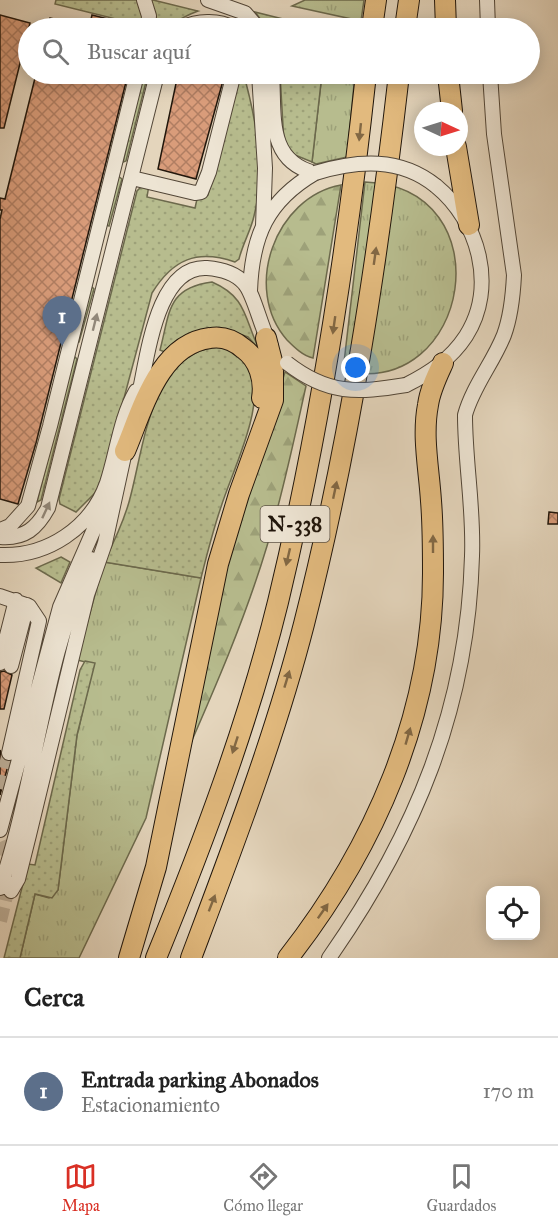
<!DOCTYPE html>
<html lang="es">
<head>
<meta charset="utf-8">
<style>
	:root { --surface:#fff; --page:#f2f2f2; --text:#222; --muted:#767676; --line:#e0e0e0; --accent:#d93025 }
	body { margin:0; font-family:"IM FELL Great Primer",serif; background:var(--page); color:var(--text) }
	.controls { position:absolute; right:18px; bottom:18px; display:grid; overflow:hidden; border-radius:12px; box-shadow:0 3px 15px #0003 }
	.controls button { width:54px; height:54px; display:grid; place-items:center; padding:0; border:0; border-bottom:2px solid var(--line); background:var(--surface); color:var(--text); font:30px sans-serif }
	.compass { position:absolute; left:414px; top:102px; width:54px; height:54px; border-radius:50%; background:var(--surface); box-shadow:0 3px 15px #0003; rotate:94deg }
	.you { position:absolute; left:356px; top:368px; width:21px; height:21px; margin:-15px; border:4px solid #fff; border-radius:50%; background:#1a73e8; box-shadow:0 0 0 9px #1a73e833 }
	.badge { display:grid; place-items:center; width:39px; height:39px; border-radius:50%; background:var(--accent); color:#fff; font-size:20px; font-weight:700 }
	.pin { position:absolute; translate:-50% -50px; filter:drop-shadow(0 2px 3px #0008) }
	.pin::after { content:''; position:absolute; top:32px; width:21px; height:18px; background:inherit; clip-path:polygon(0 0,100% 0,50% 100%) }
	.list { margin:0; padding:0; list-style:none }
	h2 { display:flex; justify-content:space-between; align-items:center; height:78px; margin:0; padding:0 24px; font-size:26px }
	h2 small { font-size:20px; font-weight:400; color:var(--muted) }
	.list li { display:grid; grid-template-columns:39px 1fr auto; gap:18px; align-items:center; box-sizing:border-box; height:108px; padding:0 24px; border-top:2px solid var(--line) }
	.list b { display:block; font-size:22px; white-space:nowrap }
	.list p { margin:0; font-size:20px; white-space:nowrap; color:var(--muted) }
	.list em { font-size:20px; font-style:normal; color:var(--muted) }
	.icon { flex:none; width:33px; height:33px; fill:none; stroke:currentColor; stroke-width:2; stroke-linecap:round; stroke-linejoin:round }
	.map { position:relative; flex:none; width:558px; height:958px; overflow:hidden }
	.search { position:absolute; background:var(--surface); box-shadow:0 3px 15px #0003; left:18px; right:18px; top:18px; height:66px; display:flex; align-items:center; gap:15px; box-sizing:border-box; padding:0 21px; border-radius:33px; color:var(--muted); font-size:22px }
	.sheet { height:186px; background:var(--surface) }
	nav { display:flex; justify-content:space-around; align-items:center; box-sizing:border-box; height:84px; border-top:2px solid var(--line); background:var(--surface); font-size:16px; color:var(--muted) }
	nav a { display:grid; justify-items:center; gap:3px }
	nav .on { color:var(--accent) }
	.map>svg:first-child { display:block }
</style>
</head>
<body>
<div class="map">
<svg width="558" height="958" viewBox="0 0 558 958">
	<defs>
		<pattern id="grass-tufts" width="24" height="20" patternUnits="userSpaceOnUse" patternTransform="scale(1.5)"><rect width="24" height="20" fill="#b7bc8e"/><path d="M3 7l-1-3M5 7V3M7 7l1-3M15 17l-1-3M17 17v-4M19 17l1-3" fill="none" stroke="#9da179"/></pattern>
		<pattern id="forest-firs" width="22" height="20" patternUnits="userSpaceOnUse" patternTransform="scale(1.5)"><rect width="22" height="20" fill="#b7bc8e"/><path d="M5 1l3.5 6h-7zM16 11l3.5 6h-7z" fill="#9da179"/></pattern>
		<pattern id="park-dots" width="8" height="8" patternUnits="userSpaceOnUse" patternTransform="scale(1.5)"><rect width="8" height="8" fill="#b7bc8e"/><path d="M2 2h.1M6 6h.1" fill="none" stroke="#9da179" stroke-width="1.8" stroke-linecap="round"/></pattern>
		<pattern id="building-cross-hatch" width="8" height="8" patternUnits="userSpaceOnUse" patternTransform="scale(1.5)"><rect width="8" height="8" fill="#d99c7a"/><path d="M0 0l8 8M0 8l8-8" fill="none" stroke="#b07e62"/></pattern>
	</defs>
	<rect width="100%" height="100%" fill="#e4d5bc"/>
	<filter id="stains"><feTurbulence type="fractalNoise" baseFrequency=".00333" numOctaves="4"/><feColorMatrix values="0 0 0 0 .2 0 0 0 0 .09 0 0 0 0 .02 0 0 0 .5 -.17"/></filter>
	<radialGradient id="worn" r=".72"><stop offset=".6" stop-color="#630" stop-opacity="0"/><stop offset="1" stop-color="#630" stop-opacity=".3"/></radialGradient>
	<path fill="url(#grass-tufts)" stroke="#6c694c" stroke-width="1.5" d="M305,0H364L361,21L292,6Z
		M322,74H355L347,157L316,164L312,162Z
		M118,176L122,179L109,226L106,225Z
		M365,182C506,187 471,400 343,371Z
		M91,286L94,289L79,342H77Z
		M74,356L77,359L41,500L37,502Z
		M104,562L201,578L146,818L79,958H20L35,894L49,898L58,890L77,735L94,664L77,660Z"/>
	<path fill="url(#forest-firs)" stroke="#6c694c" stroke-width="1.5" d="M341,185L313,358C303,356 294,347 287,340C242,289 275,197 341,185Z
		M285,372L306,386C294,440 283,493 267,546C244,623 211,697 179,770L224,570Z"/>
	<path fill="url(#park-dots)" stroke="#6c694c" stroke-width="1.5" d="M56,0H140L144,26L55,4Z
		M149,0H153L198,11C183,16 169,28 153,28Z
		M255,12L319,28H267Z
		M143,74H148L126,161L123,162Z
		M280,74H322L312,162L295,155L284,143Z
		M236,80L246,83C257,125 265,172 254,216C251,230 243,243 239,259L235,262C197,249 173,259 152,293L100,488L76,512L60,504L59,499L137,191L141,187L149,185L147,197L195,208L197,199L208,195Z
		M212,282C247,297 244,318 259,349L248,337L233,332L167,353L160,350C170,312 167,288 212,282Z
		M218,347C233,350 247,358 252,374C264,409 232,472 221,507C213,530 207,554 201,578L104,562C114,542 123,523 129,502C144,450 149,353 218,347Z
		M61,557L70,562L61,583L36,568Z
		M85,661L95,663L77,735L58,890L52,898L35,894L20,958H4L28,864L35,865L80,670Z"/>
	<path fill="url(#building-cross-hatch)" stroke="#21160b" stroke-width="1.5" d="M0,15L30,23L4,128H0Z
		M92,15L132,25V28H89Z
		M50,18L79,25V28H47Z
		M36,74H128L36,443L18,504L0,499V219L2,210H0V198L5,199Z
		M178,74H211L224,77L196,179L158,169Z
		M549,512L558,513V524H548Z
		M4,671L12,675L4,709H0V672Z
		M0,750L3,759L9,762L0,795Z"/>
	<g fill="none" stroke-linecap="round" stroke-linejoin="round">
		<path stroke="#bdaf99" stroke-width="14" stroke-dasharray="14 7" stroke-linecap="butt" d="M0,789L9,753
			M0,842L3,849L20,853
			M0,921L6,896L11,891L9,881"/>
		<defs>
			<path id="minor" d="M144,0L149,16L148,28
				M208,0L245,13L258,28
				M487,0L488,28
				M181,28C197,21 218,19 233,28
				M259,74L265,168L263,226
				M272,74C275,114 266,161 315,173
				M132,178L195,193L201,192L209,172L232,81
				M250,291C252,236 267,201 315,173
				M406,385C430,373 451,359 466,336C497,287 479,221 436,186
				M137,403C147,366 154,265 207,268C220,269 235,273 244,283C254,293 261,329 271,346
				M0,530L10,526L28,506L50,426L137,74
				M0,537C25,539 37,528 48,508L157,74
				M0,555C47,557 91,528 107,483C117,453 120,419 136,391
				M0,596L29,606L39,621L9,753
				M0,663L16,600
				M11,666L27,605
				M0,830L60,607L109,495
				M0,888C37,781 42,662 91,559
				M11,891L18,879L29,835L87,595L105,543L127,442
				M329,958C415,835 468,708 472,556C474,509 465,462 465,415C473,386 493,363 504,335C511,316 513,295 514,275L494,134L490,74"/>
			<path id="highway" d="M445,0L446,28
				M372,28L376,0
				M405,28L409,0
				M448,74L452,111
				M456,147L469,225
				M125,451C142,411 159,344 210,338C222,336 234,340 244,349C259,360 265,380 262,398
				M129,958L156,867L218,564L239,494L273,400V365L266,338
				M156,958C203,843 248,724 278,602C320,428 347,252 366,74
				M191,958C232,849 275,737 304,624C350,443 378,258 399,74
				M288,958C374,848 433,715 433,573C433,549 433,525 431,501C429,469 422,436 428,405C430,390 437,376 443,363"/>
		</defs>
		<use href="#minor" stroke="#524637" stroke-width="16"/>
		<use href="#highway" stroke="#21160b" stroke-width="22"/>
		<use href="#minor" stroke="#ede4d3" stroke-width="14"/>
		<use href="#highway" stroke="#e2ba7e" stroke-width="20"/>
		<defs>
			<path id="minor-bridge" d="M315,173C358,160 400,157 436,186
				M287,363C328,395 357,393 406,385"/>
		</defs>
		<use href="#minor-bridge" stroke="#524637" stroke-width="16" stroke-linecap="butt"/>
		<use href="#minor-bridge" stroke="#ede4d3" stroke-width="14"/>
	</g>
	<defs><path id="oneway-solid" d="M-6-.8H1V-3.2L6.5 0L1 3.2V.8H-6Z" transform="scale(1.5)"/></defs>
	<g fill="#826844">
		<use href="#oneway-solid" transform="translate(360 132) rotate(96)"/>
		<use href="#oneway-solid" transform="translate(375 256) rotate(-82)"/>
		<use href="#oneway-solid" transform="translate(334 325) rotate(98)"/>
		<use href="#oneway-solid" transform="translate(335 490) rotate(-78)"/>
		<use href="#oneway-solid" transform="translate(433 544) rotate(-90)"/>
		<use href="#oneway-solid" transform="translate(288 557) rotate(103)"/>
		<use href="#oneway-solid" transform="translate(287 679) rotate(-73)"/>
		<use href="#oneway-solid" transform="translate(408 736) rotate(-74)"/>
		<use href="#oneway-solid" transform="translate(235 745) rotate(108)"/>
		<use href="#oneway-solid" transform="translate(212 903) rotate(-69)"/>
		<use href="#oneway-solid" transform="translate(323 911) rotate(-55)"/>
	</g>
	<g fill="#918779">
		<use href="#oneway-solid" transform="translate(95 322) rotate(-76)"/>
		<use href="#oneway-solid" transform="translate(46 510) rotate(-65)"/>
	</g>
	<g text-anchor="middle" stroke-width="4.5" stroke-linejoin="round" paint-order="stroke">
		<rect fill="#ede4d3" stroke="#5e5447" stroke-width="1.5" x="260.5" y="506" width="69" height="36" rx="4.5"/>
		<g font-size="21" font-weight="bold" fill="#21160b">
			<text x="295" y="531">N-338</text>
		</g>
	</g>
	<rect width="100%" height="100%" filter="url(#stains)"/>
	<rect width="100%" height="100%" fill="url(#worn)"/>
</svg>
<div class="controls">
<button><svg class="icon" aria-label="locate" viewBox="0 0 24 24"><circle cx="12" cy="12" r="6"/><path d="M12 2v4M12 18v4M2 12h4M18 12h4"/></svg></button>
</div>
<svg class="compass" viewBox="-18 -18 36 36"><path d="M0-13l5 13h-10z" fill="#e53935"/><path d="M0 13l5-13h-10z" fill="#767676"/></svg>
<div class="you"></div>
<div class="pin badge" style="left:62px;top:346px;background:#5c6f8a">1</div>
<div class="search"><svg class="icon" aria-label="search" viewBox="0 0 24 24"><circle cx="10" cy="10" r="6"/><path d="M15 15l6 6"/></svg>Buscar aquí</div>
</div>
<section class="sheet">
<h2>Cerca<small></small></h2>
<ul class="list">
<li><span class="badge" style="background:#5c6f8a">1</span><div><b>Entrada parking Abonados</b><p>Estacionamiento</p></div><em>170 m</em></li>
</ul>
</section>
<nav>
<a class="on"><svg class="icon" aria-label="map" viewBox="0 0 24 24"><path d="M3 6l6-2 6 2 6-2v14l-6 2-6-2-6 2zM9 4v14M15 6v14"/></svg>Mapa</a>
<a><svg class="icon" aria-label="directions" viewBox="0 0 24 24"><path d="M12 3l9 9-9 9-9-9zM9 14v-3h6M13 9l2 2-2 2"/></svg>Cómo llegar</a>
<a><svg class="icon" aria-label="saved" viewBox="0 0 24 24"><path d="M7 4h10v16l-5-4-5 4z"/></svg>Guardados</a>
</nav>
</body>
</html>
